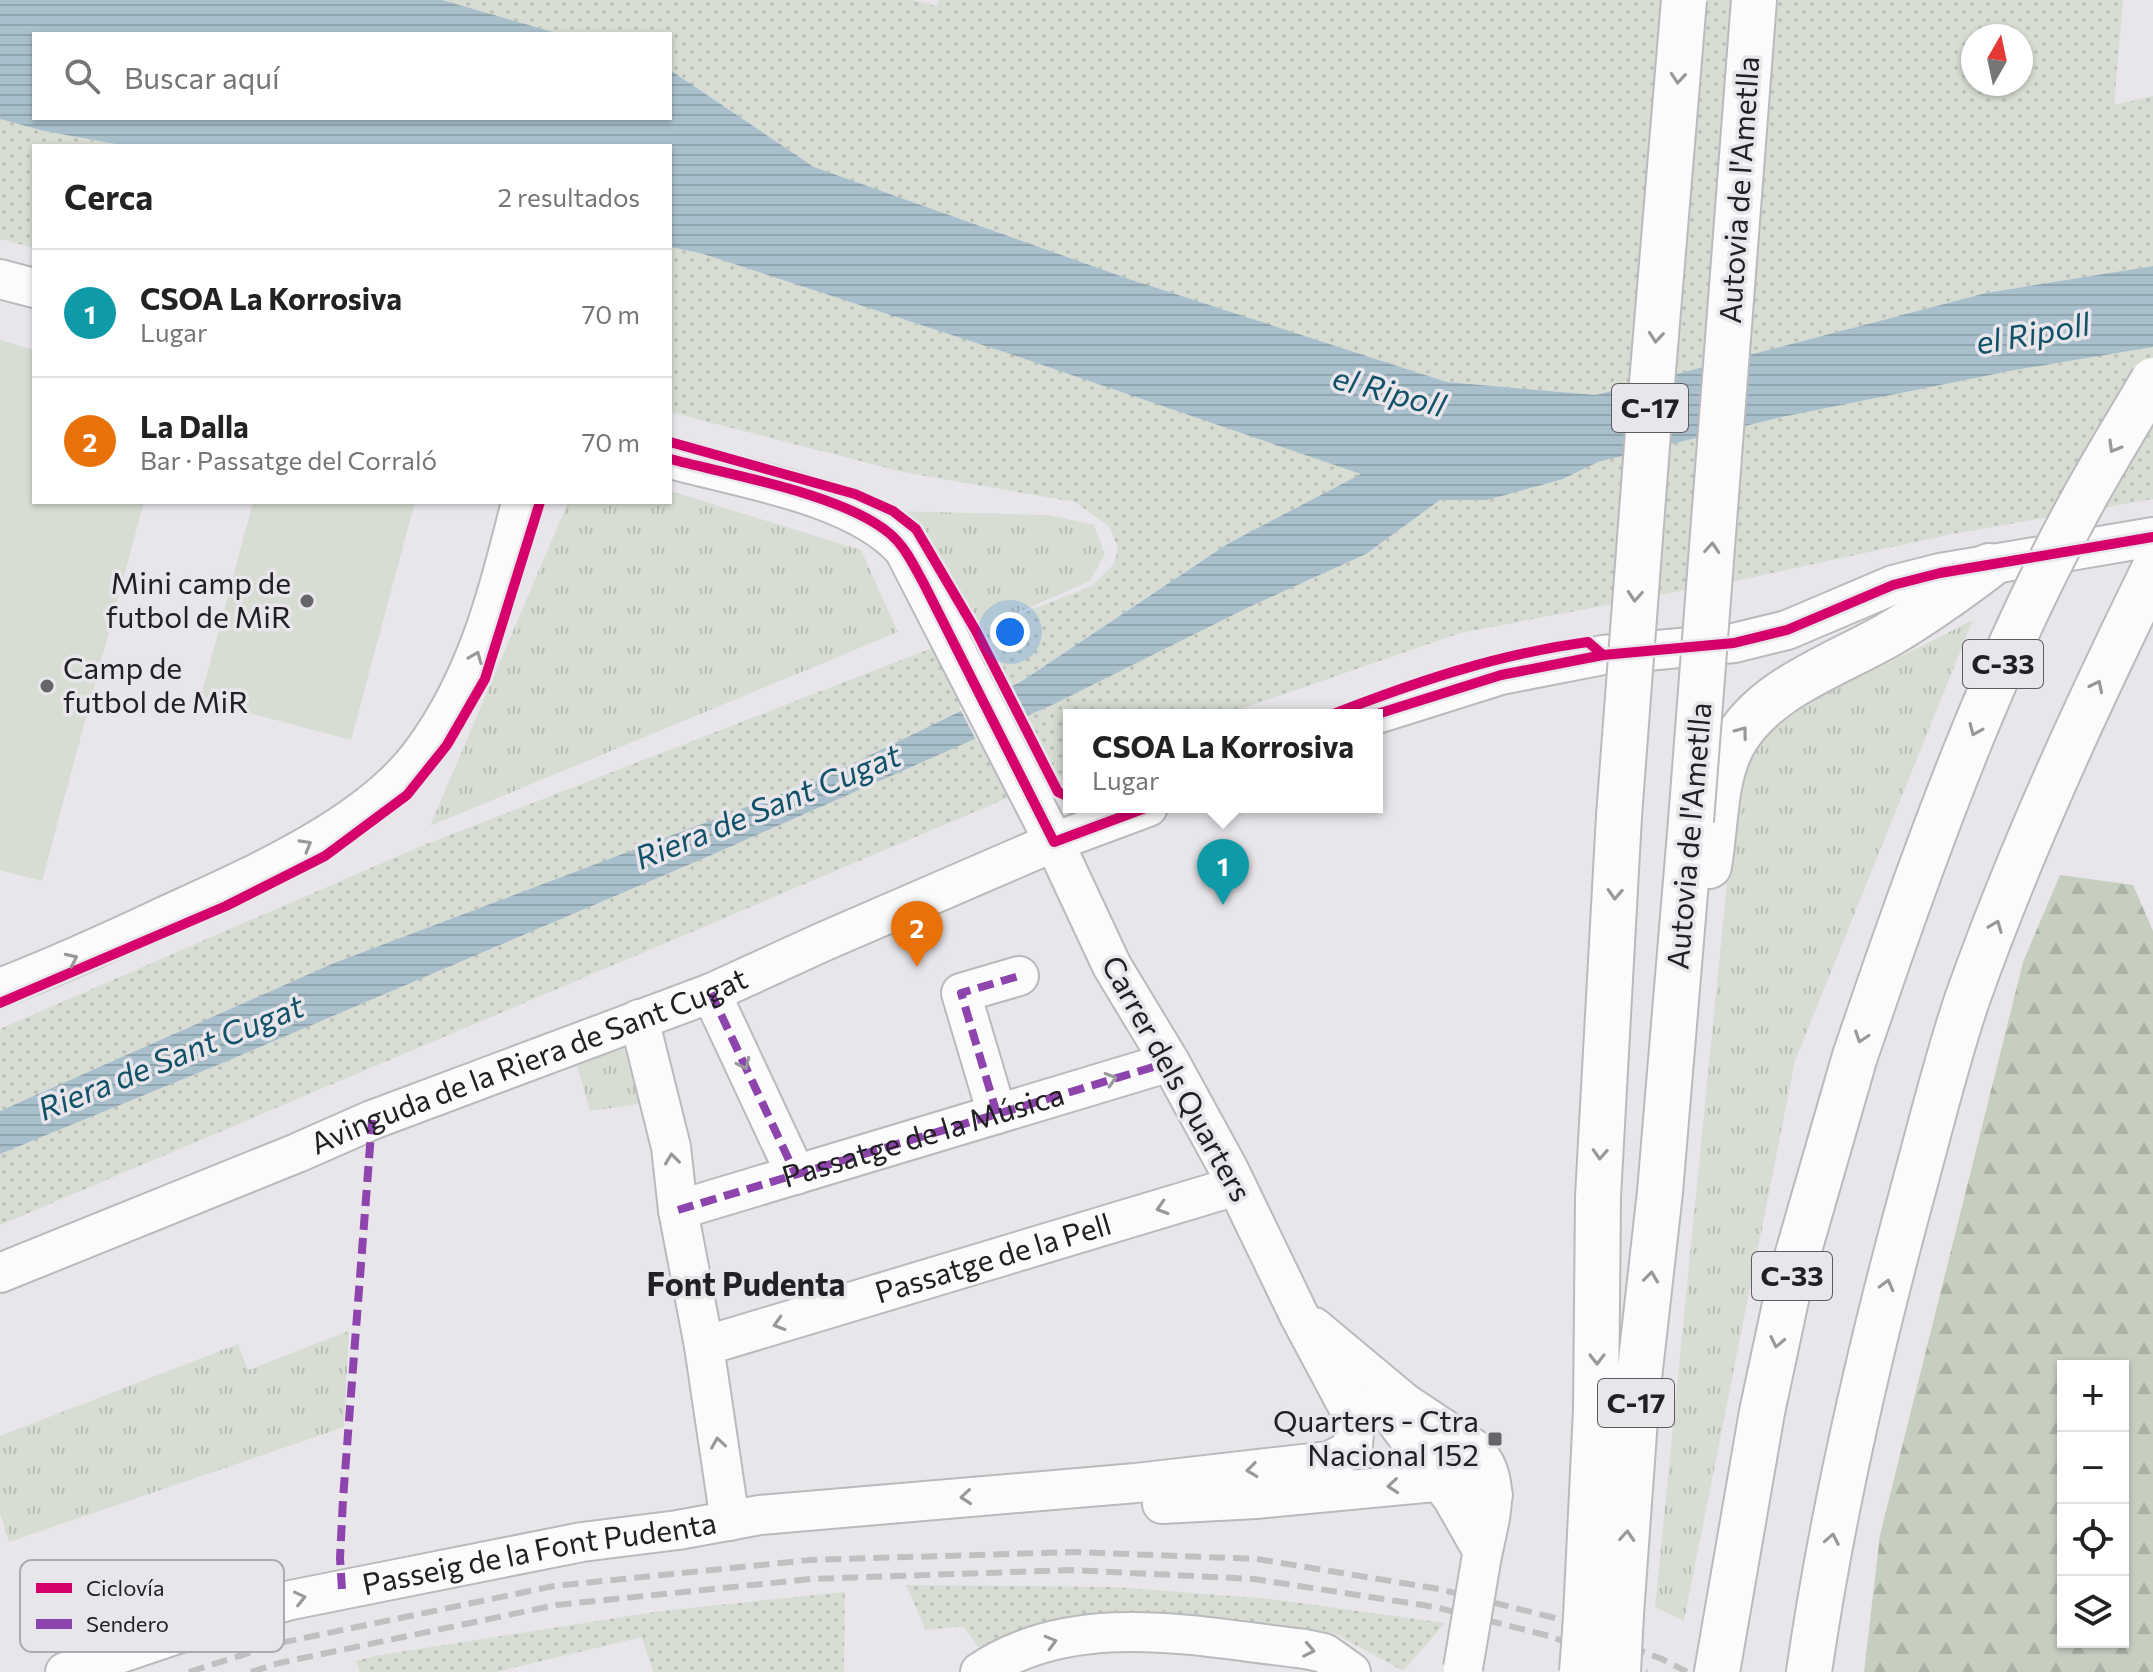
<!DOCTYPE html>
<html lang="es">
<head>
<meta charset="utf-8">
<style>
	:root { --surface:#fff; --page:#f6f6f6; --text:#222; --muted:#767676; --line:#e0e0e0; --accent:#d93025 }
	body { margin:0; font-family:Commissioner,sans-serif; background:var(--page); color:var(--text) }
	.controls { position:absolute; right:24px; bottom:24px; display:grid; overflow:hidden; border-radius:0px; box-shadow:0 2px 6px #0004 }
	.controls button { width:72px; height:72px; display:grid; place-items:center; padding:0; border:0; border-bottom:2px solid var(--line); background:var(--surface); color:var(--text); font:40px sans-serif }
	.compass { position:absolute; left:1961px; top:24px; width:72px; height:72px; border-radius:50%; background:var(--surface); box-shadow:0 2px 6px #0004; rotate:9deg }
	.you { position:absolute; left:1010px; top:632px; width:28px; height:28px; margin:-20px; border:6px solid #fff; border-radius:50%; background:#1a73e8; box-shadow:0 0 0 12px #1a73e833 }
	.badge { display:grid; place-items:center; width:52px; height:52px; border-radius:50%; background:var(--accent); color:#fff; font-size:26px; font-weight:700 }
	.pin { position:absolute; translate:-50% -66px; filter:drop-shadow(0 2px 4px #0008) }
	.pin::after { content:''; position:absolute; top:42px; width:28px; height:24px; background:inherit; clip-path:polygon(0 0,100% 0,50% 100%) }
	.popup { position:absolute; left:1063px; top:709px; width:320px; height:104px; box-sizing:border-box; display:grid; place-content:center; border-radius:0px; background:var(--surface); filter:drop-shadow(0 2px 6px #0005); font-size:26px; white-space:nowrap; color:var(--muted) }
	.popup b { font-size:30px; color:var(--text) }
	.popup::after { content:''; position:absolute; left:50%; top:100%; margin-left:-16px; border:16px solid transparent; border-top-color:var(--surface) }
	.list { margin:0; padding:0; list-style:none }
	h2 { display:flex; justify-content:space-between; align-items:center; height:104px; margin:0; padding:0 32px; font-size:34px }
	h2 small { font-size:26px; font-weight:400; color:var(--muted) }
	.list li { display:grid; grid-template-columns:52px 1fr auto; gap:24px; align-items:center; box-sizing:border-box; height:128px; padding:0 32px; border-top:2px solid var(--line) }
	.list b { display:block; font-size:30px; white-space:nowrap }
	.list p { margin:0; font-size:26px; white-space:nowrap; color:var(--muted) }
	.list em { font-size:26px; font-style:normal; color:var(--muted) }
	.icon { flex:none; width:44px; height:44px; fill:none; stroke:currentColor; stroke-width:2; stroke-linecap:round; stroke-linejoin:round }
	.map { position:relative; flex:none; width:2153px; height:1672px; overflow:hidden }
	.search { position:absolute; background:var(--surface); box-shadow:0 2px 6px #0004; left:32px; top:32px; width:640px; height:88px; display:flex; align-items:center; gap:20px; box-sizing:border-box; padding:0 28px; border-radius:0px; color:var(--muted); font-size:30px }
	.panel { position:absolute; background:var(--surface); box-shadow:0 2px 6px #0004; left:32px; top:144px; width:640px; height:360px; border-radius:0px }
	.map>svg:first-child { display:block }
</style>
</head>
<body>
<div class="map">
<svg width="2153" height="1672" viewBox="0 0 2153 1672">
	<defs>
		<pattern id="grass-dots" width="8" height="8" patternUnits="userSpaceOnUse" patternTransform="scale(2)"><rect width="8" height="8" fill="#d7ddd3"/><path d="M2 2h.1M6 6h.1" fill="none" stroke="#b8bdb5" stroke-width="1.8" stroke-linecap="round"/></pattern>
		<pattern id="forest-firs" width="22" height="20" patternUnits="userSpaceOnUse" patternTransform="scale(2)"><rect width="22" height="20" fill="#c6cec0"/><path d="M5 1l3.5 6h-7zM16 11l3.5 6h-7z" fill="#aab1a5"/></pattern>
		<pattern id="park-tufts" width="24" height="20" patternUnits="userSpaceOnUse" patternTransform="scale(2)"><rect width="24" height="20" fill="#d7ddd3"/><path d="M3 7l-1-3M5 7V3M7 7l1-3M15 17l-1-3M17 17v-4M19 17l1-3" fill="none" stroke="#b8bdb5"/></pattern>
		<pattern id="water-rules" width="6" height="5" patternUnits="userSpaceOnUse" patternTransform="scale(2)"><rect width="6" height="5" fill="#a9c0cc"/><path d="M0 2.5h6" fill="none" stroke="#91a5af"/></pattern>
	</defs>
	<rect width="100%" height="100%" fill="#e8e6ea"/>
	<path fill="url(#grass-dots)" fill-rule="evenodd" d="M442,0H912L937,6L939,0H2123L2114,105L2153,96V266L1986,293L1596,395L1447,382L1129,279L814,167L670,70V34H560ZM1973,36H2021V84H1973Z
		M0,119L44,131L127,146H34V248L0,239Z
		M670,247L700,253L1007,353L1362,474L1229,543L1023,680L823,778L334,963L0,1111V1029L419,847L1092,586L1114,564L1118,549L1110,527L1075,502L903,472L670,412Z
		M2153,347V499L1952,534L1749,578L1460,633L1224,715H1069V772L0,1225V1154L220,1064L700,860L1052,705L1249,607L1366,554L1440,500H1487L1563,479L1598,462L1782,417L2015,370Z
		M906,1585L1115,1587L1271,1599L1445,1623L1403,1671L1334,1633L1164,1612L978,1647L963,1626L926,1630Z
		M845,1592L844,1672H653L642,1637L496,1672H360L356,1661L374,1656L661,1611Z"/>
	<path fill="url(#forest-firs)" fill-rule="evenodd" d="M2060,875L2133,885L2153,931V1672H1864L1880,1535L2023,962ZM2063,1366H2123V1642H2063Z"/>
	<path fill="url(#park-tufts)" d="M670,491L861,550L898,632L430,826L568,502H670Z
		M893,511L1049,515L1094,525L1105,554L1090,581L976,631Z
		M1973,620L1795,1061L1684,1621L1655,1607L1740,753L1812,701Z
		M624,1048L639,1104L590,1111L577,1065Z
		M349,1331L344,1427L9,1542L0,1513V1436L238,1344L248,1370Z"/>
	<path fill="#d7ddd3" d="M0,340L34,350V502H144L42,881L0,870Z
		M253,502H415L351,740L200,700Z"/>
	<path fill="url(#water-rules)" d="M0,0H442L560,34H34V118H670V70L814,167L1129,279L1447,382L1596,395L1986,293L2153,266V347L2015,370L1782,417L1598,462L1563,479L1487,500H1440L1366,554L1249,607L1052,705L700,860L220,1064L0,1154V1111L334,963L823,778L1022,681L1229,543L1361,474L1007,353L700,253L670,247V146H127L44,131L0,119Z"/>
	<path fill="#e8e6ea" d="M1009,683L1028,720L977,742L959,707Z"/>
	<g fill="none" stroke-linecap="round" stroke-linejoin="round">
		<defs>
			<g id="minor">
				<path d="M0,279L34,288"/>
				<path d="M1374,715L1501,675L1603,655L1734,643L1787,630L1893,585L1940,573L2153,537"/>
				<path d="M0,988C57,966 112,941 167,915C248,878 367,827 421,754C477,679 499,592 521,502"/>
				<path d="M711,993L796,1175"/>
				<path d="M639,1019L671,1147L678,1210L704,1346L730,1521"/>
				<path d="M997,1114L961,993L1019,976"/>
				<path d="M678,1210L1170,1062"/>
				<path id="s1" d="M0,1273L297,1153L372,1120L711,993L825,941L1054,842L1148,807"/>
				<path d="M1314,1327L1405,1403L1474,1449C1507,1484 1486,1526 1480,1567"/>
				<path id="s2" d="M704,1346L1236,1186"/>
				<path d="M1379,1398L1453,1499L1482,1550"/>
				<path d="M1162,1504L1256,1499L1466,1479L1485,1487L1493,1495"/>
				<path id="s3" d="M65,1672L219,1620L291,1600L582,1542L678,1530L760,1515L1136,1483L1329,1461L1345,1453L1353,1445L1355,1420L1299,1315L1228,1168L1170,1062L1112,966L1054,842L904,550C856,495 740,478 670,459"/>
				<path d="M980,1672C1076,1608 1198,1637 1305,1649L1324,1653L1351,1672"/>
			</g>
			<path id="highway" d="M1749,65L1754,0
				M1709,866C1716,827 1714,781 1732,746C1761,689 1836,665 1888,635C1924,614 1956,591 1989,566
				M1621,1614L1636,1405L1660,1192L1691,821
				M1586,1617L1596,1410L1598,1197L1619,816
				M1717,1672L1762,1412L1790,1281L1855,1056L1887,963
				M1809,1672C1833,1506 1871,1344 1915,1183C1932,1121 1947,1058 1968,997C2020,851 2085,710 2153,571"/>
		</defs>
		<use href="#minor" stroke="#bab9bc" stroke-width="42"/>
		<use href="#highway" stroke="#bab9bc" stroke-width="48"/>
		<use href="#minor" stroke="#fcfbfc" stroke-width="38"/>
		<use href="#highway" stroke="#fcfbfc" stroke-width="44"/>
		<path stroke="#c0c0c1" stroke-width="6" stroke-dasharray="16 8" stroke-linecap="butt" d="M189,1672L280,1643L554,1586L810,1560L1074,1552L1257,1559L1439,1589L1555,1618L1662,1659L1687,1672
			M251,1672L279,1663L556,1605L811,1579L1071,1570L1254,1579L1435,1607L1549,1636L1647,1672"/>
		<defs>
			<path id="minor-bridge" d="M1463,1668L1480,1567"/>
			<path id="highway-bridge" d="M1619,816L1649,419L1684,0
				M1691,821L1749,65
				M1887,963C1941,809 1999,655 2077,511C2101,466 2128,423 2153,380
				M1582,1672L1586,1617
				M1618,1672L1621,1614"/>
		</defs>
		<use href="#minor-bridge" stroke="#bab9bc" stroke-width="42" stroke-linecap="butt"/>
		<use href="#highway-bridge" stroke="#bab9bc" stroke-width="48" stroke-linecap="butt"/>
		<use href="#minor-bridge" stroke="#fcfbfc" stroke-width="38"/>
		<use href="#highway-bridge" stroke="#fcfbfc" stroke-width="44"/>
		<g stroke="#8e44ad" stroke-width="8" stroke-dasharray="16 8" stroke-linecap="butt">
			<path d="M711,993L796,1175"/>
			<path d="M997,1114L961,993L1019,976"/>
			<path id="s4" d="M678,1210L1170,1062"/>
			<path d="M342,1589L340,1558L343,1499L372,1120"/>
		</g>
		<defs>
			<path id="cycleway" d="M670,442L855,494L893,511L916,529L976,631L1058,792L1069,797
				M670,459C731,475 842,494 889,533C905,546 914,566 924,584L1054,842L1148,807
				M1331,715C1415,682 1498,654 1588,642L1603,655
				M1374,715L1501,675L1603,655L1734,643L1787,630L1893,585L1940,573L2153,537
				M0,1003L226,906L325,856L407,795L447,745L485,679L540,502"/>
		</defs>
		<use href="#cycleway" stroke="#e8e5eb" stroke-width="15"/>
		<use href="#cycleway" stroke="#d6006c" stroke-width="10"/>
	</g>
	<defs><path id="oneway-chevron" d="M-2-3.5L2.5 0L-2 3.5" fill="none" stroke-width="1.6" stroke-linecap="round" stroke-linejoin="round" transform="scale(2)"/></defs>
	<g stroke="#99989a">
		<use href="#oneway-chevron" transform="translate(1678 78) rotate(95)"/>
		<use href="#oneway-chevron" transform="translate(1656 337) rotate(95)"/>
		<use href="#oneway-chevron" transform="translate(2114 447) rotate(120)"/>
		<use href="#oneway-chevron" transform="translate(1712 548) rotate(-86)"/>
		<use href="#oneway-chevron" transform="translate(1635 596) rotate(94)"/>
		<use href="#oneway-chevron" transform="translate(476 657) rotate(-68)"/>
		<use href="#oneway-chevron" transform="translate(2097 686) rotate(-64)"/>
		<use href="#oneway-chevron" transform="translate(1975 730) rotate(113)"/>
		<use href="#oneway-chevron" transform="translate(1742 732) rotate(-53)"/>
		<use href="#oneway-chevron" transform="translate(306 845) rotate(-30)"/>
		<use href="#oneway-chevron" transform="translate(1615 894) rotate(93)"/>
		<use href="#oneway-chevron" transform="translate(1996 926) rotate(-69)"/>
		<use href="#oneway-chevron" transform="translate(72 959) rotate(-25)"/>
		<use href="#oneway-chevron" transform="translate(1861 1037) rotate(109)"/>
		<use href="#oneway-chevron" transform="translate(744 1064) rotate(65)"/>
		<use href="#oneway-chevron" transform="translate(1111 1079) rotate(-17)"/>
		<use href="#oneway-chevron" transform="translate(1600 1154) rotate(93)"/>
		<use href="#oneway-chevron" transform="translate(672 1159) rotate(-97)"/>
		<use href="#oneway-chevron" transform="translate(1162 1208) rotate(163)"/>
		<use href="#oneway-chevron" transform="translate(1651 1277) rotate(-83)"/>
		<use href="#oneway-chevron" transform="translate(1887 1285) rotate(-75)"/>
		<use href="#oneway-chevron" transform="translate(779 1324) rotate(163)"/>
		<use href="#oneway-chevron" transform="translate(1777 1342) rotate(102)"/>
		<use href="#oneway-chevron" transform="translate(1597 1359) rotate(90)"/>
		<use href="#oneway-chevron" transform="translate(718 1443) rotate(-99)"/>
		<use href="#oneway-chevron" transform="translate(1252 1470) rotate(173)"/>
		<use href="#oneway-chevron" transform="translate(1393 1486) rotate(175)"/>
		<use href="#oneway-chevron" transform="translate(966 1497) rotate(175)"/>
		<use href="#oneway-chevron" transform="translate(1627 1536) rotate(-86)"/>
		<use href="#oneway-chevron" transform="translate(1832 1539) rotate(-79)"/>
		<use href="#oneway-chevron" transform="translate(300 1598) rotate(-13)"/>
		<use href="#oneway-chevron" transform="translate(1051 1642) rotate(-16)"/>
		<use href="#oneway-chevron" transform="translate(1309 1650) rotate(11)"/>
	</g>
	<g fill="#676568" stroke="#e8e5eb" stroke-width="3">
		<circle cx="307" cy="601" r="8"/>
		<circle cx="47" cy="686" r="8"/>
		<rect x="1487" y="1431" width="16" height="16" rx="4"/>
	</g>
	<g text-anchor="middle" stroke-width="7" stroke-linejoin="round" paint-order="stroke">
		<g fill="#e8e5eb" stroke="#5d5b5e" stroke-width="2">
			<rect x="1612" y="384" width="76" height="48" rx="6"/>
			<rect x="1963" y="640" width="80" height="48" rx="6"/>
			<rect x="1752" y="1252" width="80" height="48" rx="6"/>
			<rect x="1598" y="1379" width="76" height="48" rx="6"/>
		</g>
		<g font-size="28" font-weight="bold" fill="#212022">
			<text x="1650" y="418">C-17</text>
			<text x="2003" y="674">C-33</text>
			<text x="1792" y="1286">C-33</text>
			<text x="1636" y="1413">C-17</text>
		</g>
		<g font-size="30" fill="#212022" stroke="#e8e5eb">
			<text transform="translate(1740 190) rotate(-86)" y="10">Autovia de l'Ametlla</text>
			<text transform="translate(1690 836) rotate(-85)" y="10">Autovia de l'Ametlla</text>
			<text dy="10" stroke="none"><textPath href="#s1" startOffset="570">Avinguda de la Riera de Sant Cugat</textPath></text>
			<text transform="translate(1176 1079) rotate(61)" y="10">Carrer dels Quarters</text>
			<text dy="10" stroke="none"><textPath href="#s4" startOffset="256">Passatge de la Música</textPath></text>
			<text dy="10" stroke="none"><textPath href="#s2" startOffset="302">Passatge de la Pell</textPath></text>
			<text dy="10" stroke="none"><textPath href="#s3" startOffset="490">Passeig de la Font Pudenta</textPath></text>
		</g>
		<g font-size="30" fill="#212022" stroke="#e8e5eb" text-anchor="end">
			<text x="291" y="594">Mini camp de<tspan x="291" dy="34">futbol de MiR</tspan></text>
			<text x="63" y="679" text-anchor="start">Camp de<tspan x="63" dy="34">futbol de MiR</tspan></text>
			<text x="1479" y="1432">Quarters - Ctra<tspan x="1479" dy="34">Nacional 152</tspan></text>
		</g>
		<g font-size="32" font-style="italic" fill="#12516a" stroke="#e8e5eb">
			<text transform="translate(2033 334) rotate(-10)" y="11">el Ripoll</text>
			<text transform="translate(1389 392) rotate(15)" y="11">el Ripoll</text>
			<text transform="translate(768 807) rotate(-22)" y="11">Riera de Sant Cugat</text>
			<text transform="translate(171 1058) rotate(-22)" y="11">Riera de Sant Cugat</text>
		</g>
		<g font-size="32" font-weight="bold" fill="#212022" stroke="#e8e5eb">
			<text x="746" y="1296">Font Pudenta</text>
		</g>
	</g>
	<rect x="20" y="1560" width="264" height="92" rx="12" fill="#e8e5eb" stroke="#acaaaf" stroke-width="2"/>
	<rect x="36" y="1583" width="36" height="10" fill="#d6006c"/>
	<rect x="36" y="1619" width="36" height="10" fill="#8e44ad"/>
	<g font-size="22" fill="#212022">
		<text x="86" y="1596">Ciclovía</text>
		<text x="86" y="1632">Sendero</text>
	</g>
</svg>
<div class="controls">
<button>+</button>
<button>−</button>
<button><svg class="icon" aria-label="locate" viewBox="0 0 24 24"><circle cx="12" cy="12" r="6"/><path d="M12 2v4M12 18v4M2 12h4M18 12h4"/></svg></button>
<button><svg class="icon" aria-label="layers" viewBox="0 0 24 24"><path d="M12 4l9 5-9 5-9-5zM3 14l9 5 9-5"/></svg></button>
</div>
<svg class="compass" viewBox="-18 -18 36 36"><path d="M0-13l5 13h-10z" fill="#e53935"/><path d="M0 13l5-13h-10z" fill="#767676"/></svg>
<div class="you"></div>
<div class="pin badge" style="left:1223px;top:905px;background:#0f9aa8">1</div>
<div class="popup"><b>CSOA La Korrosiva</b>Lugar</div>
<div class="pin badge" style="left:917px;top:967px;background:#e8710a">2</div>
<div class="search"><svg class="icon" aria-label="search" viewBox="0 0 24 24"><circle cx="10" cy="10" r="6"/><path d="M15 15l6 6"/></svg>Buscar aquí</div>
<section class="panel">
<h2>Cerca<small>2 resultados</small></h2>
<ul class="list">
<li><span class="badge" style="background:#0f9aa8">1</span><div><b>CSOA La Korrosiva</b><p>Lugar</p></div><em>70 m</em></li>
<li><span class="badge" style="background:#e8710a">2</span><div><b>La Dalla</b><p>Bar · Passatge del Corraló</p></div><em>70 m</em></li>
</ul>
</section>
</div>
</body>
</html>
